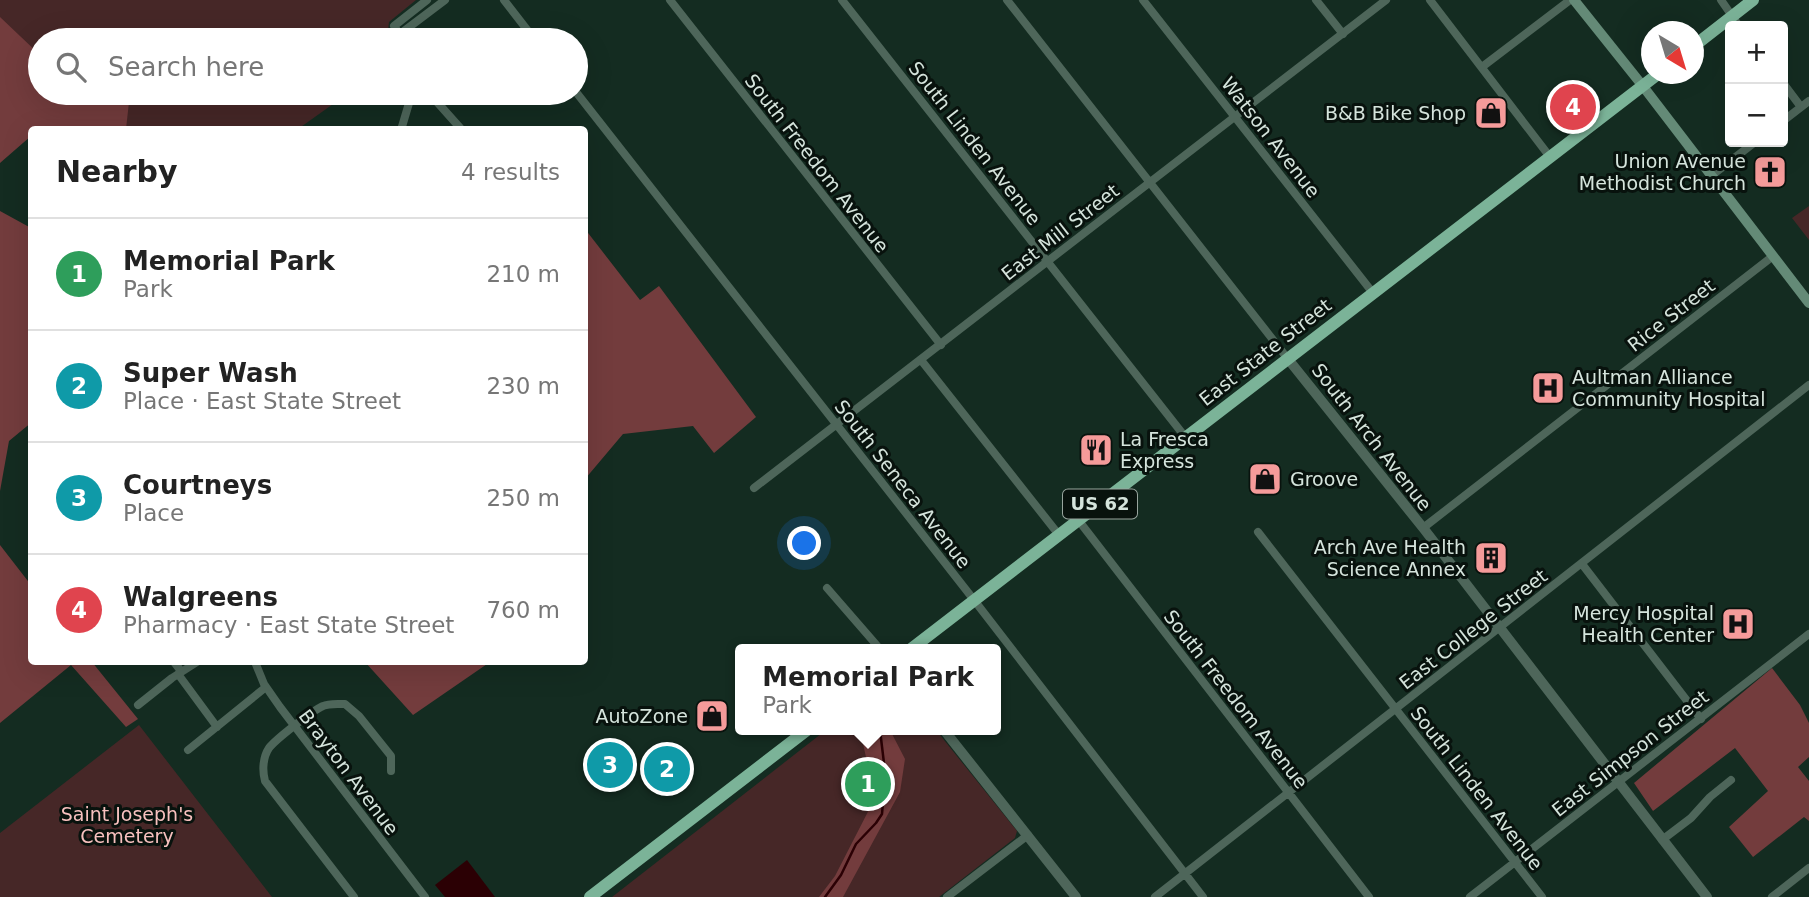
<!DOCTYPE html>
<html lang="en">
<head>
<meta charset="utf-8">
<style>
	:root { --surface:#fff; --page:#f6f6f6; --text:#222; --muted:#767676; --line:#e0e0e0; --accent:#815858 }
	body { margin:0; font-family:"DejaVu Sans",sans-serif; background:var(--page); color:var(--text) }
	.controls { position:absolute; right:21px; top:21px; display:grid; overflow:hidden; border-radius:7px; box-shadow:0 7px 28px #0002 }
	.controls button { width:63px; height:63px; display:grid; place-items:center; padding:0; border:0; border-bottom:2px solid var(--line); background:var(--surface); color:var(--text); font:35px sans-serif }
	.compass { position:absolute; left:1641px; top:21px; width:63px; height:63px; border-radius:50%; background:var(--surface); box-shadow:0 7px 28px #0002; rotate:142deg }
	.you { position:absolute; left:805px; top:544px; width:24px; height:24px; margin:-18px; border:5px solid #fff; border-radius:50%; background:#1a73e8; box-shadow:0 0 0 10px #1a73e833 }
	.badge { display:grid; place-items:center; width:46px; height:46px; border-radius:50%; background:var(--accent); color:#fff; font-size:23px; font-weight:700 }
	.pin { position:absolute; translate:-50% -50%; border:4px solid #fff; box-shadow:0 2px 7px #0006 }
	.popup { position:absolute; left:735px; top:644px; width:266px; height:91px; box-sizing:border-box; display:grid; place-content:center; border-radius:7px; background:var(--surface); filter:drop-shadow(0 2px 5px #0005); font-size:23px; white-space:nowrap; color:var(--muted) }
	.popup b { font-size:26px; color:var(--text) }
	.popup::after { content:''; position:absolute; left:50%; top:100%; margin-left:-14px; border:14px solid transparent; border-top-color:var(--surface) }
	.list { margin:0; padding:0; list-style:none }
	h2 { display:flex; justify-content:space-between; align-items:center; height:91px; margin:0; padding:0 28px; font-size:30px }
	h2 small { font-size:23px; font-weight:400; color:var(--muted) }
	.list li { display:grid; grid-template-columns:46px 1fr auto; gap:21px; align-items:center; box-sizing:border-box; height:112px; padding:0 28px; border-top:2px solid var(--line) }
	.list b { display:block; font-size:26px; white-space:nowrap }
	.list p { margin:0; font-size:23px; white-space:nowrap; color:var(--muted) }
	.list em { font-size:23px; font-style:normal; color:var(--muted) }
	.icon { flex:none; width:38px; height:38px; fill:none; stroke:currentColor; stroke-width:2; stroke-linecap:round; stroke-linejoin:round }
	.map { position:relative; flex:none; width:1809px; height:897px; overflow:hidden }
	.search { position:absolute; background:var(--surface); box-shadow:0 7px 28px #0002; left:28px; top:28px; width:560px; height:77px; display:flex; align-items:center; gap:18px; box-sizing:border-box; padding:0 24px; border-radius:38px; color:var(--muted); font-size:26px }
	.panel { position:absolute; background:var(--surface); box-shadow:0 7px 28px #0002; left:28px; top:126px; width:560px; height:539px; border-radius:7px }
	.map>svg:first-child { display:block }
</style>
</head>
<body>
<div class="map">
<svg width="1809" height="897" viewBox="0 0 1809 897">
	<rect width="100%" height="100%" fill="#142c21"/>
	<path fill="#462727" d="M0,0H416L389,22L387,40H40V75L0,25Z
		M55,93H343V97L298,129L82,130Z
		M1809,206V240L1792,218Z
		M139,725L272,897H0V833Z
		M826,730H936L1017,831L1015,838L939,897H612Z"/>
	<path fill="#733c3d" d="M0,17L40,55V93H130L126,129L46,130L44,126L40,129L32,130L31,136L0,163Z
		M0,211L31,228L32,422L9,441L0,491Z
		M585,229L640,300L659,286L756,417L714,453L693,426L623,434L585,479Z
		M0,545L31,585L32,662H92L138,719L126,727L71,665L0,723Z
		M365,662H490L413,715Z
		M1772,668L1800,705L1809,723V757L1798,767L1809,781V821L1804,817L1753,857L1729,827L1768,791L1735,748L1653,811L1634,783Z
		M860,730H890L905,759L900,792L843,897H819L835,876L875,798Z"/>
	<path fill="#2b0004" d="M467,860L495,897H445L435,885Z"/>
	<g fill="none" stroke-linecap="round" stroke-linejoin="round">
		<path stroke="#2b0004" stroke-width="2.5" d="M825,897L841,875L856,844L876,823L882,814L883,802L887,788L880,730"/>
		<path stroke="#4e665a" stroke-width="8" d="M504,0L535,40
			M670,0L941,345
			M842,0L1186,438
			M1007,0L1288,359
			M1143,0L1373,293
			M1316,0L1343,34
			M1430,0L1550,157
			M1721,0L1739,26
			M400,34L445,0
			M404,40L394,26L427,0
			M1482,67L1570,0
			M1783,83L1801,107
			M576,92L974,600L1203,897
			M429,93L462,130
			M1783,121L1809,101
			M401,130L412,93
			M1711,176L1755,142
			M921,360L1059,535
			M754,488L1386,0
			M1079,521L1369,897
			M1423,528L1773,256
			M1258,532L1542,897
			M1582,564L1701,719
			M827,588L880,649
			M174,662L181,671
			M255,662L264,684L280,707L425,897
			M178,674L217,727
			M138,705L172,678L197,662
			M188,750L266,687
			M1662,840L1691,818L1710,797L1731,780
			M354,897L265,781C262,770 263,757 269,748C276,739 312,711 323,706C329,703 338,704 345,704L359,716L391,756V771
			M947,897L1028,835
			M1155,897L1809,385
			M1470,897L1809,634
			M1772,897L1809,868"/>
		<path stroke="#4e665a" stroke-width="10" d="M1288,359L1424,529L1707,897
			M944,730L1076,897"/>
		<path stroke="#648a77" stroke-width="10" d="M1574,0L1642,85L1809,303"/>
		<path stroke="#7bb398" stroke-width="12" d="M1694,46L1753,0
			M911,649L1658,74
			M590,897L807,730"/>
	</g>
	<defs>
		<symbol id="shop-square" viewBox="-11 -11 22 22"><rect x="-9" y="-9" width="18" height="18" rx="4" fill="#f59b9a" stroke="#08120d"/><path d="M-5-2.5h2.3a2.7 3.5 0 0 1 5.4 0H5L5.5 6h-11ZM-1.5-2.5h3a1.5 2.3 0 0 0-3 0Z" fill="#111"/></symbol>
		<symbol id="church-square" viewBox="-11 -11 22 22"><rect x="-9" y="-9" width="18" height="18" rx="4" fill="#f59b9a" stroke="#08120d"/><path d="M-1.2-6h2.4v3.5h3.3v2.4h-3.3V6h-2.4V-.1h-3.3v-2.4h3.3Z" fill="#111"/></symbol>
		<symbol id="hospital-square" viewBox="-11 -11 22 22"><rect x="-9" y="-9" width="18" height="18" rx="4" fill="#f59b9a" stroke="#08120d"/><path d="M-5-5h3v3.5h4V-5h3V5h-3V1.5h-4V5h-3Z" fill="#111"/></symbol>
		<symbol id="restaurant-square" viewBox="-11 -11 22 22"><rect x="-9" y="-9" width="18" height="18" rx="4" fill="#f59b9a" stroke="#08120d"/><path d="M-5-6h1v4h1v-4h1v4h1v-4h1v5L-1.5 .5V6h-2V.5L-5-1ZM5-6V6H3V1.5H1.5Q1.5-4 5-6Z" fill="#111"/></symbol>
		<symbol id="building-square" viewBox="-11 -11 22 22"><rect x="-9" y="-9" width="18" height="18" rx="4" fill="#f59b9a" stroke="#08120d"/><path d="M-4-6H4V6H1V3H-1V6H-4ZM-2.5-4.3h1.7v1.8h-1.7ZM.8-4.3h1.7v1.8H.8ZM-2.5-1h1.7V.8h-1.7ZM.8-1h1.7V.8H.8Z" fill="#111"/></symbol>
	</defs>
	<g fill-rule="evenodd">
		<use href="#shop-square" x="1472" y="94" width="38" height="38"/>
		<use href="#church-square" x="1751" y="153" width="38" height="38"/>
		<use href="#hospital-square" x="1529" y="369" width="38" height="38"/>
		<use href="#restaurant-square" x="1077" y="431" width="38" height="38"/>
		<use href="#shop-square" x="1246" y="460" width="38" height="38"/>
		<use href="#building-square" x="1472" y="539" width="38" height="38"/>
		<use href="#hospital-square" x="1719" y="605" width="38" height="38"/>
		<use href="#shop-square" x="693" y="697" width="38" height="38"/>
	</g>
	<g text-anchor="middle" stroke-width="6" stroke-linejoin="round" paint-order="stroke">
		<rect fill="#08120d" stroke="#98a59e" stroke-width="2" x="1063" y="489.5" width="74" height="29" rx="5"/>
		<g font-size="18" font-weight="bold" fill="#d5e4dc">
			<text x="1100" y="510">US 62</text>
		</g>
		<g font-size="19" fill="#d5e4dc" stroke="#08120d" text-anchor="end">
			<text x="1466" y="120">B&amp;B Bike Shop</text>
			<text x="1746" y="168">Union Avenue<tspan x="1746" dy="22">Methodist Church</tspan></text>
			<text x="1572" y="384" text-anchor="start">Aultman Alliance<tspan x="1572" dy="22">Community Hospital</tspan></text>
			<text x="1120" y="446" text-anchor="start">La Fresca<tspan x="1120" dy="22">Express</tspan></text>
			<text x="1290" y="486" text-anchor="start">Groove</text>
			<text x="1466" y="554">Arch Ave Health<tspan x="1466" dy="22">Science Annex</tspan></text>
			<text x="1714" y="620">Mercy Hospital<tspan x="1714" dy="22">Health Center</tspan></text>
			<text x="688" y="723">AutoZone</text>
		</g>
		<g font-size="19" fill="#d5e4dc" stroke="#08120d">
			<text transform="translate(1271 137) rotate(52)" y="7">Watson Avenue</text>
			<text transform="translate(975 143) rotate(52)" y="7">South Linden Avenue</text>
			<text transform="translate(817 163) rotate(52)" y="7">South Freedom Avenue</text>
			<text transform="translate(1060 232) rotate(-38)" y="7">East Mill Street</text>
			<text transform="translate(1671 315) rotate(-38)" y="7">Rice Street</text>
			<text transform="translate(1265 352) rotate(-38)" y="7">East State Street</text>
			<text transform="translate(1372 437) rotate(52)" y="7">South Arch Avenue</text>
			<text transform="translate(903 484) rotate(52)" y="7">South Seneca Avenue</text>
			<text transform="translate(1473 629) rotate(-38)" y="7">East College Street</text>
			<text transform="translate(1236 699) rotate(52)" y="7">South Freedom Avenue</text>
			<text transform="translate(1630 753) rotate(-38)" y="7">East Simpson Street</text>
			<text transform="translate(349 772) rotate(53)" y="7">Brayton Avenue</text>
			<text transform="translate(1477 788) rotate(52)" y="7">South Linden Avenue</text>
		</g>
		<g font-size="19" fill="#f7c0be" stroke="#08120d">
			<text x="127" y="821">Saint Joseph's<tspan x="127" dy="22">Cemetery</tspan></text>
		</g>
	</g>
</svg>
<div class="controls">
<button>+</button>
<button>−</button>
</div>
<svg class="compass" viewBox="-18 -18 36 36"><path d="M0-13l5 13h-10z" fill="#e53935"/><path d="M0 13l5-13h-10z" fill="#767676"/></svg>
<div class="you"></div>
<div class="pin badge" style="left:868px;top:784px;background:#2e9e5b">1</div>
<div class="popup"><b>Memorial Park</b>Park</div>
<div class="pin badge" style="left:667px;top:769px;background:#0f9aa8">2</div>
<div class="pin badge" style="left:610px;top:765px;background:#0f9aa8">3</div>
<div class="pin badge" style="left:1573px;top:107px;background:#e0444e">4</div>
<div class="search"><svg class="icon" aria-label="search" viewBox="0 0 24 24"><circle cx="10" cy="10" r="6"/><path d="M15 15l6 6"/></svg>Search here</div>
<section class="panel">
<h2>Nearby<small>4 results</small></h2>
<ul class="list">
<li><span class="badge" style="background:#2e9e5b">1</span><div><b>Memorial Park</b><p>Park</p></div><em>210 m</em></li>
<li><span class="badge" style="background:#0f9aa8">2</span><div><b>Super Wash</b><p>Place · East State Street</p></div><em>230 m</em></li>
<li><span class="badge" style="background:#0f9aa8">3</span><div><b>Courtneys</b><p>Place</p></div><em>250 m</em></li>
<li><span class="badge" style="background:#e0444e">4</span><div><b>Walgreens</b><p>Pharmacy · East State Street</p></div><em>760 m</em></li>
</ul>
</section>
</div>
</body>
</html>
